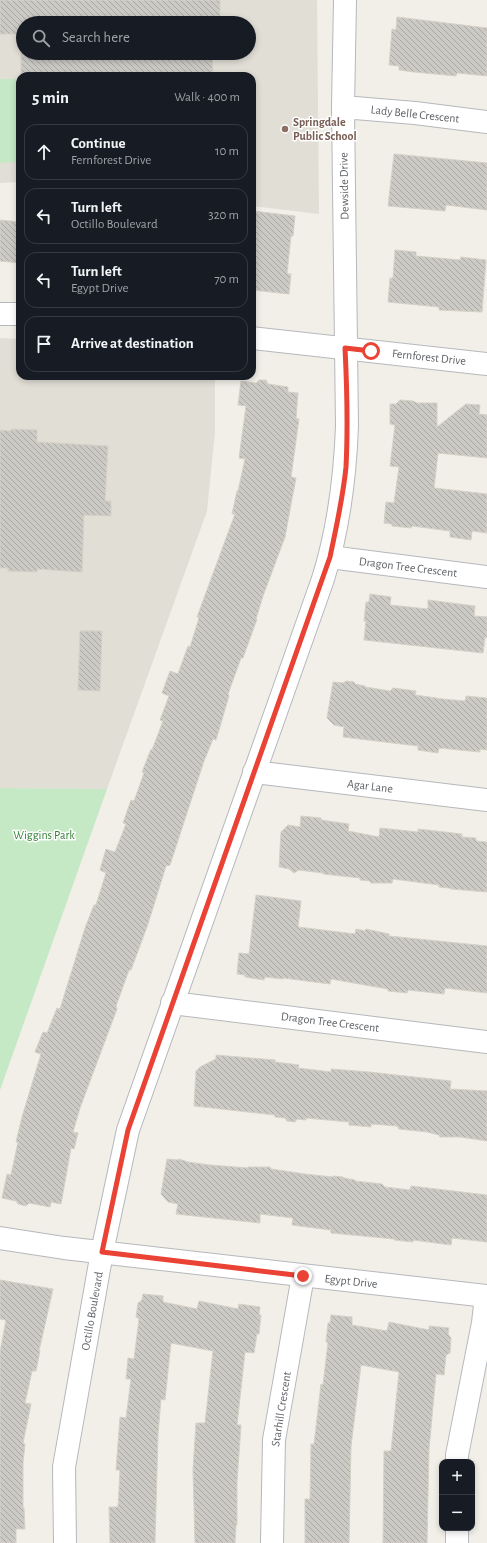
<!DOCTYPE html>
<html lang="en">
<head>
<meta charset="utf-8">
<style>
	:root { --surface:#171b24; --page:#20242c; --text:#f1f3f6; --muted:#9ea1a6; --line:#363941 }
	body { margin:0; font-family:"Alegreya Sans",sans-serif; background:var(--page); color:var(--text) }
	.controls { position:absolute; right:12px; bottom:12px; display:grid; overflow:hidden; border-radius:8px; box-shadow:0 2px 6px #0003 }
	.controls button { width:36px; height:36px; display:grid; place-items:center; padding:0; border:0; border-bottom:1px solid var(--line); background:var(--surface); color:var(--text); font:20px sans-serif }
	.stop { position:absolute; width:12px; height:12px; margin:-9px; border:3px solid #ea4335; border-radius:50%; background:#fff }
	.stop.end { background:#ea4335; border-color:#fff; box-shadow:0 1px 4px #0008 }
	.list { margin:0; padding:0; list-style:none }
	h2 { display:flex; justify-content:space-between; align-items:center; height:52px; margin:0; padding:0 16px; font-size:17px }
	h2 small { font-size:13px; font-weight:400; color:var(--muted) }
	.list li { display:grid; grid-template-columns:26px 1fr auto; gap:12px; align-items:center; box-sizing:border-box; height:56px; margin:0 8px 8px; padding:0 8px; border:1px solid var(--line); border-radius:12px }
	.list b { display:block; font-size:15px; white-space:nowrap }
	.list p { margin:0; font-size:13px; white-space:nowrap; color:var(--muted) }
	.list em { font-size:13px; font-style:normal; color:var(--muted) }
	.icon { flex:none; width:22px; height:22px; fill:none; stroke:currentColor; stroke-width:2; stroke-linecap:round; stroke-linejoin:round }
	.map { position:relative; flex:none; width:487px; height:1543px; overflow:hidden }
	.search { position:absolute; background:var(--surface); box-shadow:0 2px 6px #0003; left:16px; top:16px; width:240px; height:44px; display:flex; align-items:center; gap:10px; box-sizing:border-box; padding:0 14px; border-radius:22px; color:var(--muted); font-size:15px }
	.panel { position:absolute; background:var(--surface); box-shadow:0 2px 6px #0003; left:16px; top:72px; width:240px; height:308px; border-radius:12px }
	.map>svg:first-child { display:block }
</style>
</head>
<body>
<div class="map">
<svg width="487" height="1543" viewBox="0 0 487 1543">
	<defs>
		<pattern id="building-back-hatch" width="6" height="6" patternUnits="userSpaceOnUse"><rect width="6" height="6" fill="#cccac5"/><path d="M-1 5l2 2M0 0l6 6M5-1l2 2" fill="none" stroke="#a9a8a4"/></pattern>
	</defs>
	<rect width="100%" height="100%" fill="#f1efe8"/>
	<path fill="#e1ded6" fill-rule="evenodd" d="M0,0H317L319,214L252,206V76H20V182L0,183ZM23,23H249V53H23Z
		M0,338L20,339V376H215V432L207,511L107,789L0,788Z"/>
	<path fill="#c5e8c5" d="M0,79H20V162L0,163Z
		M0,788L107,789L0,1090Z"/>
	<path fill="url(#building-back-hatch)" stroke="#d6d1c6" d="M0,0H220V23H23V34H0Z
		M397,17L487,28V76L457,73L456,76L414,72L399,70V66L389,65L392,29L396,30Z
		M21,53H212L213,76H21Z
		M394,154L487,163V210L446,205L445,211L388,206Z
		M253,211L295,216L293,236H291L287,274H291L289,294L252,290Z
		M0,220L20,222V263L0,261Z
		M395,250L416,252V256L460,260L461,257L486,260L482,312L439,310V307L388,302L390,278H393Z
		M259,380H266L268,384L288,387V392L298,393L296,418L299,419L291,477L296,478L285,537L263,596L256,619H257L243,658H241L228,694L229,696L216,740L213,739L204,761L170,865L166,866L148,924L131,970H129L116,1006L117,1009L80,1108L73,1132L78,1133L74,1149L71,1148L61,1204L51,1202L50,1207L29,1203L26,1206L18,1204L16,1201L2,1198L7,1174L11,1175L18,1142H16L22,1117L41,1054L35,1052L43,1032L47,1033L57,1008L60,1009L85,928L94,905H96L106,873L100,870L106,849L115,852L126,824L123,823L131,800L134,801L144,773L142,772L151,749L152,750L163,721L160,720L169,696L162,693L170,671L178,674L188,646L190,647L199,618L197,617L235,514H232L237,491H238L245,459L239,458L246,406L238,405L241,381L256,383Z
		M400,400L413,401L417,403H437V427L466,404L480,405L479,414L487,415V458L438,453L434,488L487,494V533L472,531L471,540L450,537V531L412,526L411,528L392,526V524L384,523L386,502L394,503L399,467L390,466L395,425L390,424V404H396Z
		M11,429L37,430V442L108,446L105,501H111V516L84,515L82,572L37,569V572L8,571V568H0V430L11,431Z
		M370,594L391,597L390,605L428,609V600L475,606L474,616L487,617V638L485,637L483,653L364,640L366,621H364L366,602H369Z
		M80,631H102L100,691L78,690Z
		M346,681L354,682L355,684L365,686V687L390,691L393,688L416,691L415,695L443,699L465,701L466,696L487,698V750L480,749V752L439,748L438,753L418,750V746L343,737L344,727L334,725L327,718L333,682L343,683Z
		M301,816L321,818V820L349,824L348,831L379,837L380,828L418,832V829L462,834V837L476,838V841L487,842V892L451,889L449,888L439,887V885L393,879L392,883H371L370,881L360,880V878L323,874V873L299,870L294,873L289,869L279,867L281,832L288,825L300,827Z
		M256,895L301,901L298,927L355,934L356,929L365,931L366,929L389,934V936L487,946V993L445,988L444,994L408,990L407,993L388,991V989L331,979L330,984L283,978V979L265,977L264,980L245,977V975L237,974L239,953L249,954Z
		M216,1055L275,1060V1062L299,1065L298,1068L331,1072V1069L369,1072L451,1081L450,1089L487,1091V1141L460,1137H440L439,1135L427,1132L399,1129L397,1126L371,1124V1127L349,1125V1122L306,1118V1120L297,1119L295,1122L287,1121L285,1118L275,1117V1115L194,1106L196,1071L200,1067L216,1059Z
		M167,1159L177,1160L179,1159L188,1162L210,1165L248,1168V1167H270L271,1169L305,1174L332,1177L334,1176L343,1177L344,1178L355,1180V1181L382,1184L385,1187L410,1190L411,1186L487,1195V1242L452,1238L451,1245L413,1240V1242L394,1240V1239L331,1233V1230L292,1225L293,1218L260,1214V1223L176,1214L178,1204L168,1202L161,1194Z
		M0,1280L53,1289L39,1351H40L36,1371H32L25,1403L31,1404L23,1443L25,1444L23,1463V1508H24L25,1529H16V1543H0V1352L6,1320L0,1319Z
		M143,1294L163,1296V1302L197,1309L199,1301L238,1309L239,1304L260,1307L259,1315H261L259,1334H257L254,1353L245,1352L237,1425H241L237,1482V1525H236L235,1543H195L193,1470L196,1423H205L213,1351L171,1343L165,1400L161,1399L158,1434L155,1543H110L109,1507H118L120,1470H116L120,1417L126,1418L131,1379H126L128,1358L134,1359L139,1319L136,1317L138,1303L142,1300Z
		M331,1315L352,1317V1325L387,1331L389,1322L429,1330V1326L449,1328L448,1334L451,1338L450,1353L446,1355L444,1375L436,1374L429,1449L427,1543H383L384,1451H391L399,1372L361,1365L351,1446L349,1543H305V1499H310L311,1444H314L321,1384L323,1385L328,1342H326L328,1323H330Z"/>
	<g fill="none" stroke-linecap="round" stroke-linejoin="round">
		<defs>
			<path id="minor" d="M343,107L415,113L487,122
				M330,557L487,577
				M254,772L487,800
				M172,1003L487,1042
				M0,1238L64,1248L487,1296
				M457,1462V1455L483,1323L486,1296
				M65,1543L64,1467L102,1252L128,1130L323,579C339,528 345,479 347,426L343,107L345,0
				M272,1543L274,1440L303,1276
				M457,1543V1528"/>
			<path id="tertiary" d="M0,314H20
				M252,338L487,364"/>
		</defs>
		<use href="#minor" stroke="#b5b8bc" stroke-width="24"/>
		<use href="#tertiary" stroke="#b5b8bc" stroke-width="24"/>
		<use href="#minor" stroke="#fff" stroke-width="22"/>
		<use href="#tertiary" stroke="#fff" stroke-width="22"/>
	</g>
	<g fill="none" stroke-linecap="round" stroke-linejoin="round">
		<path stroke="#ea4335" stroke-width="5" d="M303,1276L102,1252L128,1130L330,557C336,528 343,498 346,467C348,428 347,388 345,348L371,351"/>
	</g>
	<circle fill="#8d6e63" stroke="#fff" stroke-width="1.5" cx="285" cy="129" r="4"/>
	<g text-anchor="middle" stroke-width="3" stroke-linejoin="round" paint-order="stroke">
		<g font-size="12" fill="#5f6368" stroke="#fff">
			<text transform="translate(415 114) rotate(6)" y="4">Lady Belle Crescent</text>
			<text transform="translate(344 186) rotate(-91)" y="4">Dewside Drive</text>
			<text transform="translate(429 357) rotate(6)" y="4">Fernforest Drive</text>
			<text transform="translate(408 567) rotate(7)" y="4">Dragon Tree Crescent</text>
			<text transform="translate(370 786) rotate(7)" y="4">Agar Lane</text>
			<text transform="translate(330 1022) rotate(7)" y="4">Dragon Tree Crescent</text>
			<text transform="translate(351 1281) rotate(6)" y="4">Egypt Drive</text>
			<text transform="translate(92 1311) rotate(-80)" y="4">Octillo Boulevard</text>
			<text transform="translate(281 1409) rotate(-81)" y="4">Starhill Crescent</text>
		</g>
		<g font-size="12" font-weight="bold" fill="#785e54" stroke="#fff" text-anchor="start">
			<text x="293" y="126">Springdale<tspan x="293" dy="14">Public School</tspan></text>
		</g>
		<g font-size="12" fill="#348238" stroke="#fff">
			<text x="44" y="839">Wiggins Park</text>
		</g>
	</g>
</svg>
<div class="controls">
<button>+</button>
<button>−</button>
</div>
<div class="stop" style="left:371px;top:351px"></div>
<div class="stop end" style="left:303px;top:1276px"></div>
<div class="search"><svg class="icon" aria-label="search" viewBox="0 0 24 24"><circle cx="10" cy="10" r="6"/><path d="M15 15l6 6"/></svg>Search here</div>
<section class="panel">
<h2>5 min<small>Walk · 400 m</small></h2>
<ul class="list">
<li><svg class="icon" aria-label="ahead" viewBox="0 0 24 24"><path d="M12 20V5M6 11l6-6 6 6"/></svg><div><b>Continue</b><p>Fernforest Drive</p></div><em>10 m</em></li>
<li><svg class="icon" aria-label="left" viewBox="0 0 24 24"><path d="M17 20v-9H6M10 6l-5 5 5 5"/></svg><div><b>Turn left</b><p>Octillo Boulevard</p></div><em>320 m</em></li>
<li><svg class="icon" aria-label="left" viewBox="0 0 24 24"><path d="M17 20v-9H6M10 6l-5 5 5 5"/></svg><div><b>Turn left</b><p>Egypt Drive</p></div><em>70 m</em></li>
<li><svg class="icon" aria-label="arrive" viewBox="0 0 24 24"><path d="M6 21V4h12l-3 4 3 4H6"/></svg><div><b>Arrive at destination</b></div></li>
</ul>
</section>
</div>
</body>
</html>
